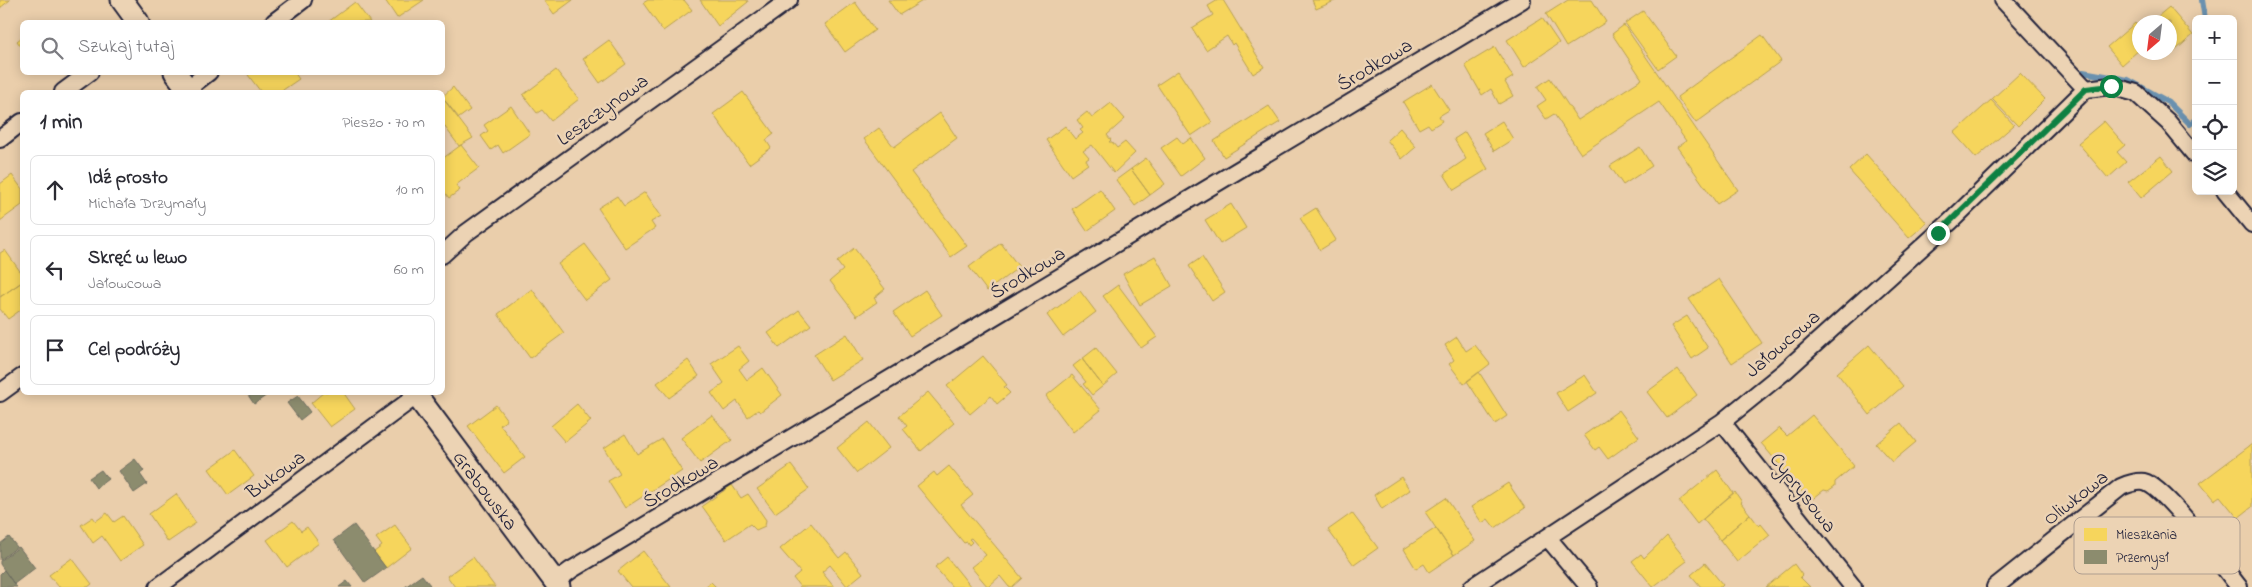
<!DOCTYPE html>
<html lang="pl">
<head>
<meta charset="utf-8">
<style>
	:root { --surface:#fff; --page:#f7f7f7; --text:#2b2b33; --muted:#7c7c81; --line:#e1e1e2 }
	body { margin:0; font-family:"Indie Flower",sans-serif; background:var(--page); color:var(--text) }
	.controls { position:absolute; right:15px; top:15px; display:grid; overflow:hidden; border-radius:8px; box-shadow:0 2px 12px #0003 }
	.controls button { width:45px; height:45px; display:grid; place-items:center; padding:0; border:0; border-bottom:1px solid var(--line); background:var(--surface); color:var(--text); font:25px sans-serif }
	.compass { position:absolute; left:2132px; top:15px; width:45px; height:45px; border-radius:50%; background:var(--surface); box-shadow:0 2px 12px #0003; rotate:208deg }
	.stop { position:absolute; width:15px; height:15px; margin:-11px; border:4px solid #0b8043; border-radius:50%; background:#fff }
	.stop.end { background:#0b8043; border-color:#fff; box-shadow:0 1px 5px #0008 }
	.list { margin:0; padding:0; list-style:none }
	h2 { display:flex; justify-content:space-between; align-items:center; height:65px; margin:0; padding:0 20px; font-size:21px }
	h2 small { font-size:16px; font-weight:400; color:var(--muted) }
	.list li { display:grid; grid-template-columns:32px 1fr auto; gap:15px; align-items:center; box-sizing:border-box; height:70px; margin:0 10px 10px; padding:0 10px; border:1px solid var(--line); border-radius:8px }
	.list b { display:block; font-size:19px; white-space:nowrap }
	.list p { margin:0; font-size:16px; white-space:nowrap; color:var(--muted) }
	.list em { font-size:16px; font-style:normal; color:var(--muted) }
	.icon { flex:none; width:28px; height:28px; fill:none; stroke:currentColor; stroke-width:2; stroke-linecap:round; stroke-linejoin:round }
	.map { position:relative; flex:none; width:2252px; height:587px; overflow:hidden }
	.search { position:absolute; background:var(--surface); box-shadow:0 2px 12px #0003; left:20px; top:20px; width:425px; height:55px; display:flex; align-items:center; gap:12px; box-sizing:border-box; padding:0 18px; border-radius:8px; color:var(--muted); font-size:19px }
	.panel { position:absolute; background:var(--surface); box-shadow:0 2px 12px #0003; left:20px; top:90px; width:425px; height:305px; border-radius:8px }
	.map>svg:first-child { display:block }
</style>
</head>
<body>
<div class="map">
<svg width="2252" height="587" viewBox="0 0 2252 587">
	<rect width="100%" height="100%" fill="#eaceab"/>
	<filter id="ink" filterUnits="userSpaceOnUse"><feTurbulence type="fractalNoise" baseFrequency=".02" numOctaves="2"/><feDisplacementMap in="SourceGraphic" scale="10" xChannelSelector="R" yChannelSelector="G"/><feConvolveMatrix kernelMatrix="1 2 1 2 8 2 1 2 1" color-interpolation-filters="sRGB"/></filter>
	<g filter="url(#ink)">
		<path fill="#f6d55c" stroke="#b69f52" d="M0,0H10L0,8Z
			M385,0H424L397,18Z
			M544,0H573L554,14Z
			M648,0H684L692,10L663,31L643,3Z
			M700,0H747L748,2L718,26Z
			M888,0H924L899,15Z
			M1218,0H1223L1264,67L1253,74L1234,43L1232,45L1227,36L1206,50L1192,28L1213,15L1208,6Z
			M1312,0H1337L1316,9Z
			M1568,0H1592L1606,22L1566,47L1546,14Z
			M355,2L370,22H328Z
			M855,2L875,30L845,52L825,24Z
			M2169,7L2193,35L2168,57L2164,52H2170V22H2151Z
			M1643,11L1676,56L1658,69L1625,23Z
			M1542,18L1559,43L1524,67L1507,40Z
			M2135,23L2140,28V39L2136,43L2140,49L2122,65L2107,47Z
			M1624,25L1738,190L1717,204L1677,147L1686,141L1659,102L1581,154L1554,114L1546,119L1537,106L1546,100L1537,87L1550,78L1578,120L1642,79L1612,34Z
			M1762,35L1781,61L1696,123L1677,97Z
			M22,37V48L17,41Z
			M609,40L626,64L600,83L583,59Z
			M1495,47L1513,77L1505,82L1513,96L1499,104L1491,89L1482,95L1465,65Z
			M556,70L579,99L551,121L542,110L537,113L523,95Z
			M1178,71L1212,122L1191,136L1157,85Z
			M251,72H294L299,79L280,92H261L248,75Z
			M2020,73L2045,99L2018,126L1992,99Z
			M1432,84L1449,110L1439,116L1442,121L1431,128L1428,124L1419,129L1403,102Z
			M453,87L470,110L459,118L442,97Z
			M743,92L774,134L766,140L771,148L749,164L713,114Z
			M442,97L473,138L459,146L442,123Z
			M1991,100L2014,125L1976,158L1954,133Z
			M1111,103L1125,119L1107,135L1111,140L1109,142H1112L1117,148L1125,142L1135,153L1114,173L1092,145L1083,151L1089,158L1086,160L1088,164L1071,176L1046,140L1065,126L1075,139L1083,133L1080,130L1083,128L1077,120L1087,112L1092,118Z
			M511,106L530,134L503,153L498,145L491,150L481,136L488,131L484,125Z
			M1269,106L1280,122L1224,157L1214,141Z
			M940,113L957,138L911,172L967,246L951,257L864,139L879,128L894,147Z
			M1502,121L1513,139L1494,151L1483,133Z
			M2104,121L2125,145L2117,152L2126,162L2108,178L2078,143Z
			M1400,128L1416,147L1402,159L1387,140Z
			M1465,132L1488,169L1454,190L1444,174L1466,159L1454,139Z
			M1177,137L1183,144L1191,138L1205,158L1181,176L1161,148Z
			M461,145L479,168L456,185L460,190L449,198L442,189V159Z
			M1640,147L1652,166L1623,185L1610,166Z
			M1866,154L1927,223L1909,238L1849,170Z
			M2161,156L2173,171L2141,198L2128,182Z
			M1146,158L1165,184L1150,195L1131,169Z
			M1131,169L1150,195L1135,206L1116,180Z
			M12,175L22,189V205L0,221V184Z
			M1100,189L1115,211L1087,231L1072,209Z
			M645,192L661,216L651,222L655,228L625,248L598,208L617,196L624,206Z
			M1231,204L1246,228L1220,244L1205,220Z
			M1316,208L1336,240L1320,250L1300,218Z
			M1001,243L1019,267L987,291L969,267Z
			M585,244L612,280L585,300L558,264Z
			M854,248L885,289L874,298L877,302L857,316L830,281L843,270L837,262Z
			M5,250L22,274V282L0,297V253Z
			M1155,256L1172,286L1140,305L1123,274Z
			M1202,257L1225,292L1212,301L1189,266Z
			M1719,279L1762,343L1732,363L1689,299Z
			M22,282V309L8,319L0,309V297Z
			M1118,285L1157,337L1141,348L1103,296Z
			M532,289L564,333L530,358L498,314Z
			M925,290L942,315L910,336L893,312Z
			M1080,291L1096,312L1063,337L1047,315Z
			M799,310L811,325L779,348L768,333Z
			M1687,316L1708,348L1692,359L1671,326Z
			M847,334L863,360L830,380L814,355Z
			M1457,337L1466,351L1475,345L1490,364L1464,384L1449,364L1454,360L1445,345Z
			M1869,345L1903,386L1870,415L1837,373Z
			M738,346L749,361L739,369L747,380L763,368L782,395L760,412L758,410L748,417L737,401L724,411L711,393L724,383L711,364Z
			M1096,348L1117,374L1103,386L1082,359Z
			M983,356L1007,385L1004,387L1010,393L997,404L991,396L970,414L947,386Z
			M1082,359L1103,386L1092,395L1083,384L1086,382L1073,366Z
			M688,360L699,376L669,398L657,383Z
			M1678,369L1697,395L1667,418L1647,392Z
			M1479,372L1507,416L1495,424L1467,381Z
			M1072,375L1101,410L1073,432L1046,396Z
			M1585,375L1597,393L1568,412L1556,393Z
			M324,392H343L355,409L330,427L311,403Z
			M928,392L954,423L921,451L903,429L907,426L899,416Z
			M577,404L591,421L565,442L551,426Z
			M496,405L507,420L500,425L525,457L504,473L468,426Z
			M1619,410L1639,437L1608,459L1599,447L1595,450L1584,435Z
			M712,415L732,440L700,463L681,438Z
			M1812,415L1854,466L1835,482V486L1828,491L1824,490L1810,501L1761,443L1779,428L1787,436Z
			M869,422L889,448L857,473L837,448Z
			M1901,423L1916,442L1892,462L1876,444Z
			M625,434L637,454L662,439L682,471L625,508L608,481L620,474L604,448Z
			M2252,444V507L2238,518L2220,496L2214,500L2200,483Z
			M235,450L254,476L228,495L209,469Z
			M791,465L809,489L775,513L757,489Z
			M949,466L973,495L961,505L1022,578L1012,587H1009L1000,576L988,587L971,567L986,555L971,538L969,539L972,542L969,545L967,542L964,543L917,486L934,472L937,476Z
			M1717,470L1733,493L1697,524L1679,501Z
			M1401,477L1410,490L1382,509L1374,495Z
			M1508,483L1525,508L1495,528L1488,519L1482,523L1471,507Z
			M732,485L741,498L748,494L766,520L765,526L756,530L750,524L726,540L702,506Z
			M1735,492L1742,502L1741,503L1750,514L1720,540L1703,519Z
			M176,494L196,523L168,542L149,514Z
			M1446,498L1475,541L1454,555L1425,512Z
			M107,513L114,522L123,516L143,545L120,561L102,536L93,543L81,525L93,517L96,521Z
			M1352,513L1378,548L1354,565L1328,530Z
			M1750,514L1759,526L1761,524L1770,535L1737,562L1720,540Z
			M293,521L301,531L307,527L319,543L287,567L267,540Z
			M811,523L839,558L846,552L863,573L847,586L830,565L822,572L834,587H800L793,578L800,572L780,549Z
			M395,525L412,548L386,568L374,552L382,546L376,538Z
			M1436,528L1454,555L1429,572L1424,564L1416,569L1404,549Z
			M1667,536L1687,561L1653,587L1632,561L1641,554L1644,558Z
			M643,551L671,587H631L618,571Z
			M473,557L489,579L495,587H455L447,576Z
			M947,557L971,587H952L935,567Z
			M72,558L92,584L88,587H59L49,575Z
			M1705,563L1723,585L1721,587H1701L1691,575Z
			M1794,564L1802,575L1800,577L1810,587H1766Z
			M711,582L716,587H705Z"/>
		<path fill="#8c8c6e" stroke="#6c6c5f" d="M246,392H270V393L254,404Z
			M298,396L310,412L300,420L287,403Z
			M135,459L144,471L140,474L147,484L134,493L119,471Z
			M101,470L108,479L96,488L89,478Z
			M354,525L386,568L365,583L334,540Z
			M9,537L17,547L0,560V544Z
			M19,547L35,568L14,584L0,564V561Z
			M4,570L14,584L17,587H0V574Z
			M422,575L430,585L427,587H405Z
			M347,581L352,587H339Z"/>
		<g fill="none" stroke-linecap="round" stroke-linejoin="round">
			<path stroke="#6a91af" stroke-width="6" d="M2202,0L2205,19
				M2083,72L2128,80L2168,102L2190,124L2196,119"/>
			<defs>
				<path id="minor" d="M2003,0L2086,89
					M274,22L303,0
					M187,89L209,72
					M2086,89L2111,86L2136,93L2168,122L2196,156
					M63,92L90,72
					M0,139L22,122
					M2225,191L2252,224
					M442,255L466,233L789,0
					M0,393L22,377
					M1722,422L1853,587
					M1548,538L1589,587
					M555,582L571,570L1522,0
					M158,587L416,396
					M1472,587L1722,422L1785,371L1951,221L2086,89
					M1995,587L2121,487C2128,484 2136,481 2144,482C2166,487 2222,566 2239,587"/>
				<path id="tertiary" d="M122,0L138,22
					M175,72L190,92
					M414,392L559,587"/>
			</defs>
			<use href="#minor" stroke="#22223b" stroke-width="20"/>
			<use href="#tertiary" stroke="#22223b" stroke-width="25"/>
			<use href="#minor" stroke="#ecd3b4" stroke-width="16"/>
			<use href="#tertiary" stroke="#ecd3b4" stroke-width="21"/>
		</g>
	</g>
	<g fill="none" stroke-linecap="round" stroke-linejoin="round" filter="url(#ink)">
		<path stroke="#0b8043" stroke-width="6" d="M1938,233L2086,89L2111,86"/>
	</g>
	<g text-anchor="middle" stroke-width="5" stroke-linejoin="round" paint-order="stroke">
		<g font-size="20" fill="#22223b" stroke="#ecd3b4">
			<text transform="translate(1374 64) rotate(-31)" y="7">Środkowa</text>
			<text transform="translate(602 109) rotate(-36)" y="7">Leszczynowa</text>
			<text transform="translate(1027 272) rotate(-31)" y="7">Środkowa</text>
			<text transform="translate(1782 343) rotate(-41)" y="7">Jałowcowa</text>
			<text transform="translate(275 474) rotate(-36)" y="7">Bukowa</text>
			<text transform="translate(680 481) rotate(-31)" y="7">Środkowa</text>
			<text transform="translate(486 490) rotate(53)" y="7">Grabowska</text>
			<text transform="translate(1804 492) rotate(52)" y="7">Cyprysowa</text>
			<text transform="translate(2075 497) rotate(-38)" y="7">Oliwkowa</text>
		</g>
	</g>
	<rect x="2074" y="517" width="166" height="57" rx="8" fill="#ecd3b4" stroke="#af9e90" stroke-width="1"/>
	<rect x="2084" y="528" width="23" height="13" fill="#f6d55c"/>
	<rect x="2084" y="550" width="23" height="14" fill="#8c8c6e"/>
	<g font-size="14" fill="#22223b">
		<text x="2116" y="539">Mieszkania</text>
		<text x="2116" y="562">Przemysł</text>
	</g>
</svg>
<div class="controls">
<button>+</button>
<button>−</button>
<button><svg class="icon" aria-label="locate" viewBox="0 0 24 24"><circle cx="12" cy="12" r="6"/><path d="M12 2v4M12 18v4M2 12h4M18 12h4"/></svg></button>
<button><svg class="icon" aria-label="layers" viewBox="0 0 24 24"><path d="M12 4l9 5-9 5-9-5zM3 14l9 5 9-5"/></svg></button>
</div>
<svg class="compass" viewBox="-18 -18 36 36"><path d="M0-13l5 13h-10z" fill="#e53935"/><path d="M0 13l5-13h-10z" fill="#7c7c81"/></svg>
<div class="stop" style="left:2111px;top:86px"></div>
<div class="stop end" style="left:1938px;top:233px"></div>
<div class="search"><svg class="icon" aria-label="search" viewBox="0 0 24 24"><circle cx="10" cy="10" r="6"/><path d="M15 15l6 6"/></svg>Szukaj tutaj</div>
<section class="panel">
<h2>1 min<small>Pieszo · 70 m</small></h2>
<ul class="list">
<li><svg class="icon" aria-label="ahead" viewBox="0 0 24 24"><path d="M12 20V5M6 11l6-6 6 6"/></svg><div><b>Idź prosto</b><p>Michała Drzymały</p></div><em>10 m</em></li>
<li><svg class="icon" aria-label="left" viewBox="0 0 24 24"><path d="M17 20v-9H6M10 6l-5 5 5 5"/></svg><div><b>Skręć w lewo</b><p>Jałowcowa</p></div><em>60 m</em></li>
<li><svg class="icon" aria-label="arrive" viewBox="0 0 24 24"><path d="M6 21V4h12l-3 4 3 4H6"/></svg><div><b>Cel podróży</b></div></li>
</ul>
</section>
</div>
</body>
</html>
